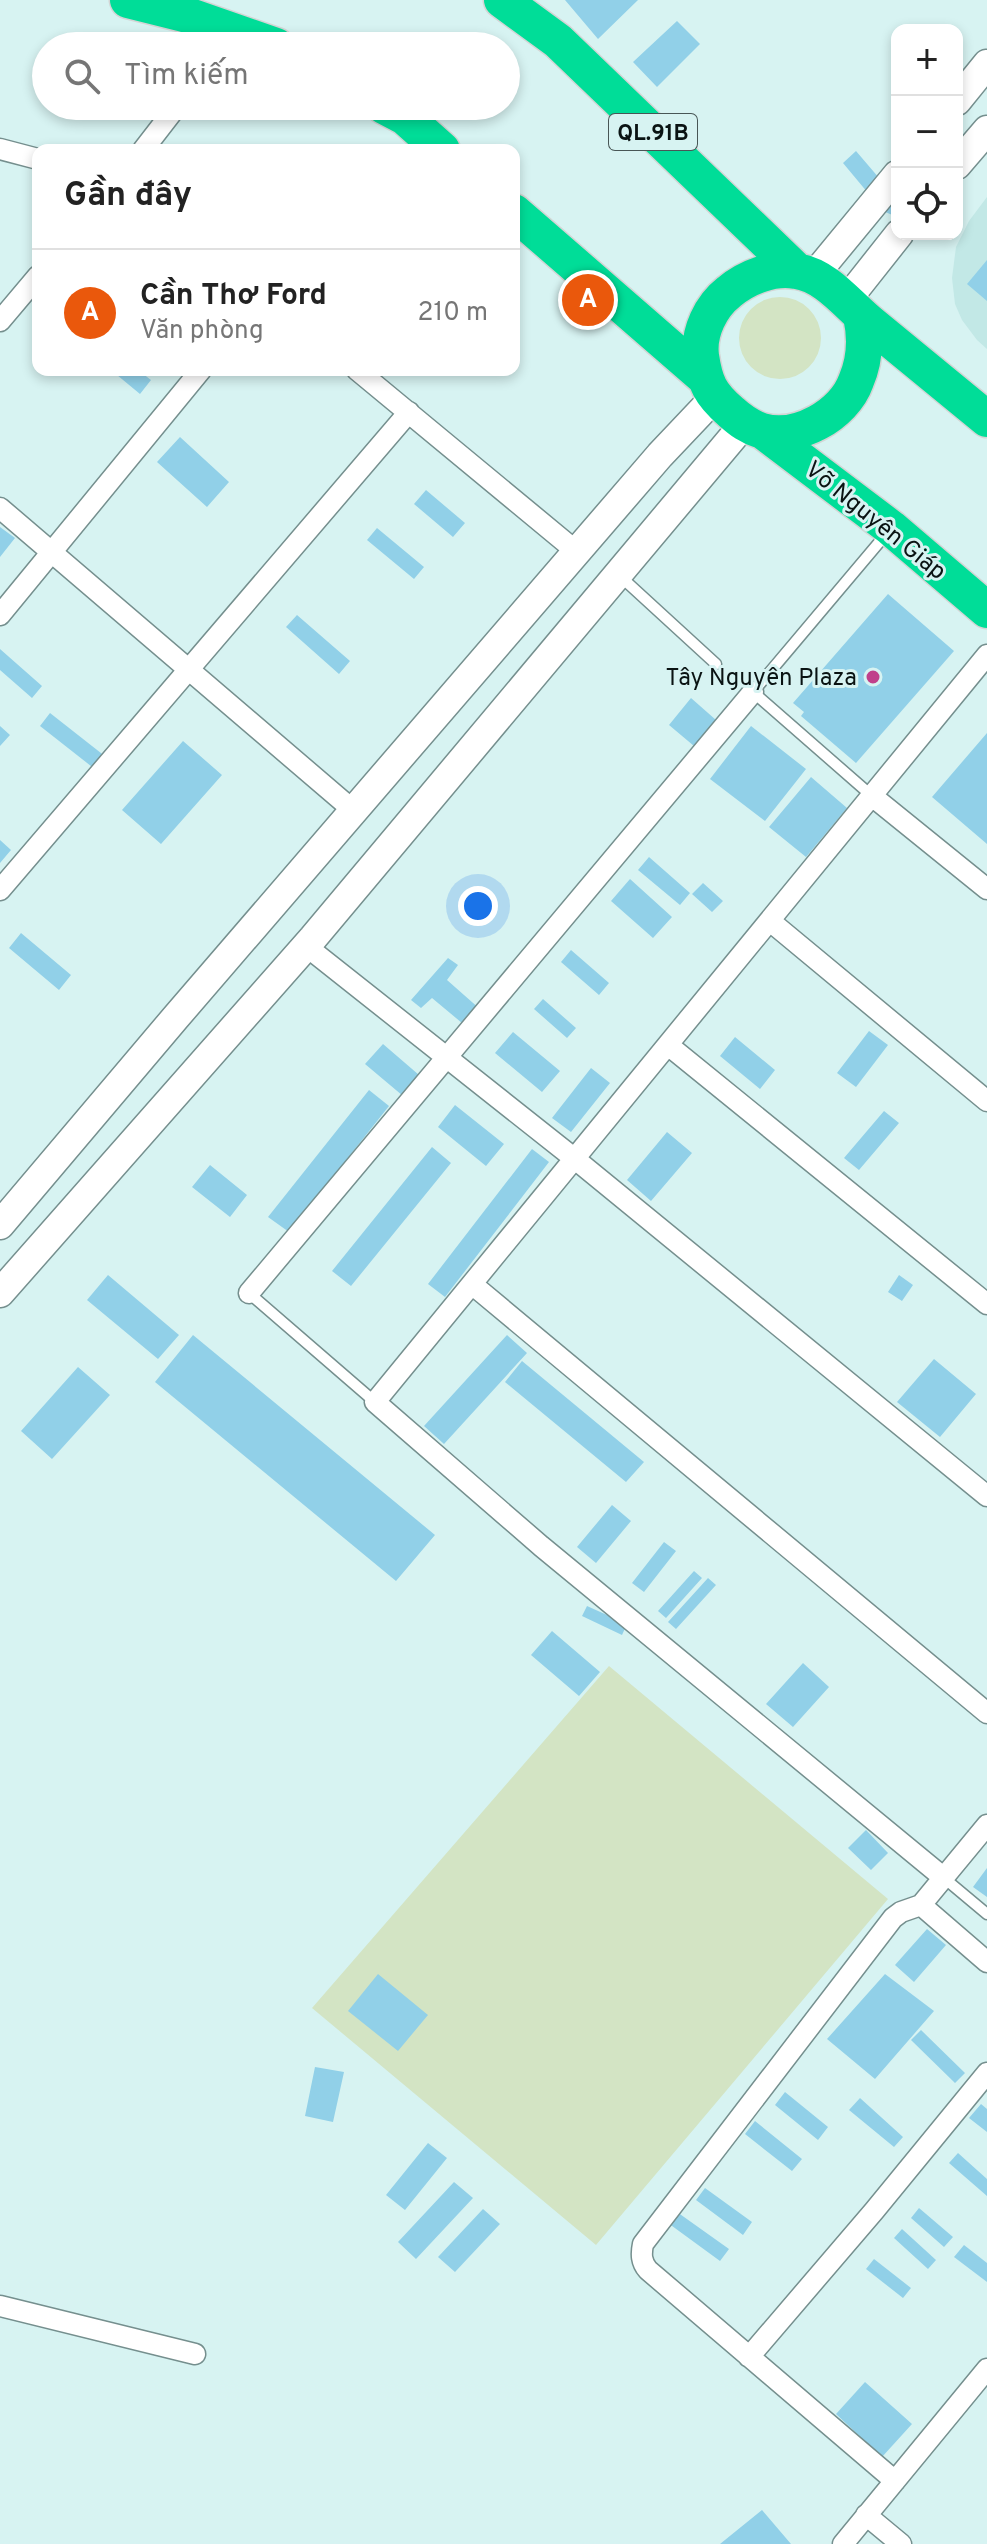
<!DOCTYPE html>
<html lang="vi">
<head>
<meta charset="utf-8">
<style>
	:root { --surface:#fff; --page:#f6f6f6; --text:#222; --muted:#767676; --line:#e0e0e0; --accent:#ea580c }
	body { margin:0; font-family:Overpass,sans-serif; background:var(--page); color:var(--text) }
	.controls { position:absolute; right:24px; top:24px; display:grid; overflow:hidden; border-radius:16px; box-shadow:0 4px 12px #0003 }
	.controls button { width:72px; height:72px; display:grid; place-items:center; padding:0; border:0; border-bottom:2px solid var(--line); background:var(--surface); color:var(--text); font:40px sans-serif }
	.you { position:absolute; left:478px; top:906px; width:28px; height:28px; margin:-20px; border:6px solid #fff; border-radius:50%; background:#1a73e8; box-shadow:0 0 0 12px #1a73e833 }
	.badge { display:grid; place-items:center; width:52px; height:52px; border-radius:50%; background:var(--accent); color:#fff; font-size:26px; font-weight:700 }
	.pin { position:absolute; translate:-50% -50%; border:4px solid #fff; box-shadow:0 2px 8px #0006 }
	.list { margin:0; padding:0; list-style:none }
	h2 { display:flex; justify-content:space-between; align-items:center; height:104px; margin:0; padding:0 32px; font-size:34px }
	h2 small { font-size:26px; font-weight:400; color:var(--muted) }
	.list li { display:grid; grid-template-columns:52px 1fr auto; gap:24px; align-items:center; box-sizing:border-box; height:128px; padding:0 32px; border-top:2px solid var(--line) }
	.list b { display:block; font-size:30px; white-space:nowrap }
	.list p { margin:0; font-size:26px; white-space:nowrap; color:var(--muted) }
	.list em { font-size:26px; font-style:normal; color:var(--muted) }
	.icon { flex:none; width:44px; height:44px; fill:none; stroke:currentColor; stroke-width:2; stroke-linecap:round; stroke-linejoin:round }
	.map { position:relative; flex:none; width:987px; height:2544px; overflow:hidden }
	.search { position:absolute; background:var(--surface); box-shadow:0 4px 12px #0003; left:32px; top:32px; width:488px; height:88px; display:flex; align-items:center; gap:20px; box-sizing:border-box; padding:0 28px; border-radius:44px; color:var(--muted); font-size:30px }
	.panel { position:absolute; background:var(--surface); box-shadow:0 4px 12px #0003; left:32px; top:144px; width:488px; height:232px; border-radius:16px }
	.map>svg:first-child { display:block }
</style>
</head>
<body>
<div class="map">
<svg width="987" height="2544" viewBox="0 0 987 2544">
	<rect width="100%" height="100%" fill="#d7f3f2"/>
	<path fill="#c2e8e6" d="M987,197V349L977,340L962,320L955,304L952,278L956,247L969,221Z"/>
	<path fill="#d3e4c4" d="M739 338a41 41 0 1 1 82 0a41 41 0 1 1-82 0Z
		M609,1666L888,1899L596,2245L312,2008Z"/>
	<path fill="#91d0e8" d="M565,0H638L598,39Z
		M677,21L700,44L657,87L633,62Z
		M856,151L897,199V217L883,211L843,163Z
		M987,260V301L967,284Z
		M111,370H138L151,380L140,394Z
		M180,437L229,482L207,507L157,462Z
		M426,490L465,523L453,537L414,504Z
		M0,527L15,538L0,557Z
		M377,528L424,567L414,579L367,540Z
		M888,594L954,651L856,763L801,716L804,712L793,703Z
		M297,615L350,661L339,674L286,627Z
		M0,649L42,686L32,698L0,670Z
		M691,698L716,720L694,746L669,725Z
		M50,713L106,757L96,770L40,726Z
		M0,726L10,735L0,746Z
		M751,726L806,769L765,821L710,779Z
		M987,733V844L932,797Z
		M183,741L222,775L161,844L122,810Z
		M811,777L847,808L806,857L769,827Z
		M0,840L11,850L0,863Z
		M649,857L690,893L680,905L638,870Z
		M630,879L672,917L653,938L611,901Z
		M703,883L723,901L712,912L692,894Z
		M21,933L71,975L59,990L9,948Z
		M571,950L609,983L599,995L561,962Z
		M448,958L458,965L447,980L481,1010L468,1028L432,998L421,1008L411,1000Z
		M543,999L576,1028L567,1038L534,1009Z
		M869,1031L888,1045L856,1087L837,1073Z
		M513,1032L560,1071L542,1092L495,1053Z
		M735,1037L775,1070L760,1089L720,1056Z
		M383,1044L426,1081L409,1101L365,1064Z
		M591,1068L610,1083L571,1132L552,1118Z
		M369,1090L389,1106L289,1232L268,1217Z
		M455,1105L504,1144L486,1166L438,1127Z
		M884,1111L899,1123L859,1170L844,1158Z
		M667,1132L692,1153L651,1201L627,1180Z
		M432,1147L451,1163L351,1286L332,1271Z
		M532,1149L549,1162L445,1297L428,1284Z
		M210,1165L247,1195L230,1217L192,1187Z
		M108,1275L179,1335L158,1359L87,1300Z
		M899,1275L913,1285L902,1301L888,1292Z
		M193,1335L435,1535L396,1581L155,1382Z
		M507,1335L527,1353L444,1444L424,1426Z
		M934,1359L976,1394L940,1437L897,1402Z
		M522,1361L644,1462L626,1482L505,1382Z
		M78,1367L110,1395L52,1459L21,1431Z
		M612,1505L631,1521L596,1563L577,1547Z
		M664,1542L676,1551L644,1592L632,1583Z
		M694,1571L702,1578L666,1618L658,1611Z
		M708,1578L716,1585L676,1629L668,1622Z
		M587,1606L627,1624L622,1635L582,1616Z
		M552,1631L600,1672L579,1696L531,1655Z
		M803,1663L829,1687L793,1727L766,1704Z
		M866,1830L888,1853L871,1870L848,1848Z
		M987,1868V1897L973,1887Z
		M927,1929L946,1945L914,1982L895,1965Z
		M378,1974L428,2015L398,2051L348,2011Z
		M885,1974L934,2011L875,2079L827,2039Z
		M921,2030L965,2073L955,2083L911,2040Z
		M315,2067L344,2072L333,2122L305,2116Z
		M785,2092L828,2127L818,2140L775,2105Z
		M860,2098L903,2137L894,2147L849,2110Z
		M981,2104L987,2109V2132L969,2118Z
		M755,2121L802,2159L792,2171L745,2134Z
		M428,2143L447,2158L405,2210L386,2195Z
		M958,2153L987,2179V2196L949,2163Z
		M454,2182L473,2198L416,2259L398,2242Z
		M705,2188L752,2222L743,2235L696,2200Z
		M919,2208L953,2237L944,2247L911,2218Z
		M483,2209L500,2224L455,2272L438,2257Z
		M677,2212L729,2249L720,2261L668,2223Z
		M902,2229L936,2260L928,2269L894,2238Z
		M964,2245L987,2263V2282L954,2257Z
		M874,2259L911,2288L903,2298L866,2269Z
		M865,2382L912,2424L882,2457L836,2414Z
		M762,2510L791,2544H720Z"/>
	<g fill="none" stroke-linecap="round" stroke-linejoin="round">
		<defs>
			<path id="lane" d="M620,576L716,664
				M872,796L753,692L887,533
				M249,1293L375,1402
				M944,1878L987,1914"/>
			<path id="street" d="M0,149L38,159
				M143,150L177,106
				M0,321L38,276
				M357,370L577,552
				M0,508L354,811
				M0,615L201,370
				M872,796L987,889
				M0,890L409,412
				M770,921L987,1101
				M306,946L575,1159L987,1496
				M668,1045L987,1304
				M473,1285L987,1713
				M249,1293L753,692
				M944,1878L541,1546L375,1402L987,655
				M921,1905L987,1962
				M0,2306L195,2354
				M749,2357L874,2211L987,2073
				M895,2481L648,2270C641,2262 641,2254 643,2244L893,1918L901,1912L921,1905L987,1825
				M866,2515L901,2544
				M843,2544L987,2369"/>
			<path id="secondary" d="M957,101L987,64
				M957,165L987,130
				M813,277L897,175
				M846,301L899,234
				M0,1225L176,1017L660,455L714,398
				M0,1293L313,938L744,424"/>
			<path id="highway" d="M128,0L184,14L276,46
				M502,0L558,41L797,271
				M384,106L405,117L442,150
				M514,212L704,377
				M861,316C866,338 865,360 856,381C844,415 797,441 762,431C749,427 741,421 731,412C710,394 705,383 701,356C698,332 711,306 729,292C747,277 773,267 796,271C826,275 848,305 870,323C909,355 948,387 987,419
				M764,432L891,528L987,610"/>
		</defs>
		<use href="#lane" stroke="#758f8e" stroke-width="13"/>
		<use href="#street" stroke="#758f8e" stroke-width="23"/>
		<use href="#secondary" stroke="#758f8e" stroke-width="31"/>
		<use href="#highway" stroke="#d3d5d5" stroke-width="39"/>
		<use href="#lane" stroke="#fff" stroke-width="10"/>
		<use href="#street" stroke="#fff" stroke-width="20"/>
		<use href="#secondary" stroke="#fff" stroke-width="28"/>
		<use href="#highway" stroke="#00dd98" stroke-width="36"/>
	</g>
	<circle fill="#c0408b" stroke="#d7f3f2" stroke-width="3" cx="873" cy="677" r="8"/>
	<g text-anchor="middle" stroke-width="6" stroke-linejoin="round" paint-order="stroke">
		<rect fill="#d7f3f2" stroke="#485656" stroke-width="2" x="609" y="114" width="88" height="36" rx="6"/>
		<g font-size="22" font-weight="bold" fill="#0a1313">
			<text x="653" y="140">QL.91B</text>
		</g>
		<g font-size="24" fill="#0a1313" stroke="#d7f3f2">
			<text transform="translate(876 520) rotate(39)" y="8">Võ Nguyên Giáp</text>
		</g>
		<g font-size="24" fill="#0a1313" stroke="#d7f3f2" text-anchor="end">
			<text x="857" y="685">Tây Nguyên Plaza</text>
		</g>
	</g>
</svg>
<div class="controls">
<button>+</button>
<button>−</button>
<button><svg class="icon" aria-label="locate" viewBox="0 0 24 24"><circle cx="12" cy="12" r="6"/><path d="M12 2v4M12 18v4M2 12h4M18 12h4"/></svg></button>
</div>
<div class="you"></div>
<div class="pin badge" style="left:588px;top:300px">A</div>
<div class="search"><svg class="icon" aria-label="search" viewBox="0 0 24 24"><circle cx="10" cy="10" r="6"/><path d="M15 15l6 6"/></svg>Tìm kiếm</div>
<section class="panel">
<h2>Gần đây<small></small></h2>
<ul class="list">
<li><span class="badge">A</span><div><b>Cần Thơ Ford</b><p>Văn phòng</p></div><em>210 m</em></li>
</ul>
</section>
</div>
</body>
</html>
